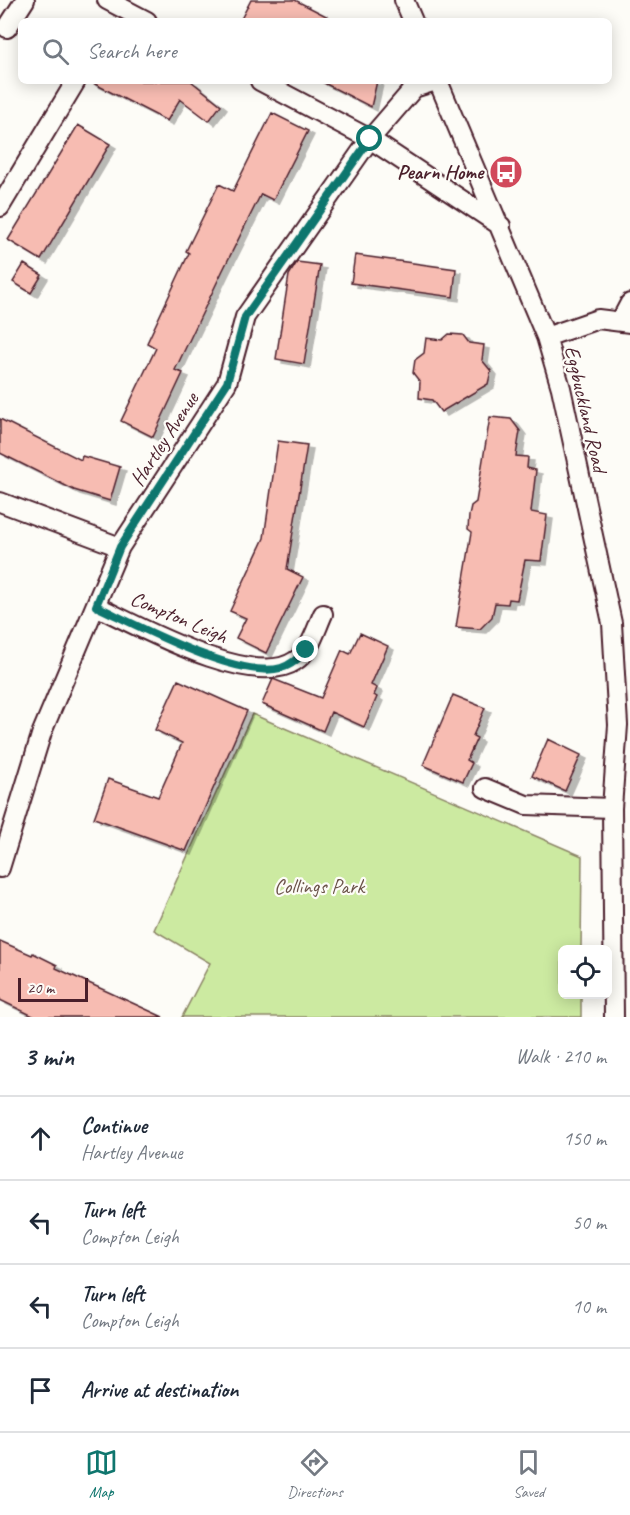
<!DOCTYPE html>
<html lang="en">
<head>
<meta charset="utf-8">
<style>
	:root { --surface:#fff; --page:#f6f6f7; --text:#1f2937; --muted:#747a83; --line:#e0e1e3; --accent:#0f766e }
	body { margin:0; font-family:Caveat,sans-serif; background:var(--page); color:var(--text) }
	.controls { position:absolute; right:18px; bottom:18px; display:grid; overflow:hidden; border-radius:9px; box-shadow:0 3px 15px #0003 }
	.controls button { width:54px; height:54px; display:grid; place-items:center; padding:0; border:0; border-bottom:2px solid var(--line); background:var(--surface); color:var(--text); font:30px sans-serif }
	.scale { position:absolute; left:18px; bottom:15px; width:70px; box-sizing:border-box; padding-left:6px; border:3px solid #4a1f2b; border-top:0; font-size:16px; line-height:21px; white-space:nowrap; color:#4a1f2b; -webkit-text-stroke:4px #fdfcf7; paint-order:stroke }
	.stop { position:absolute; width:18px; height:18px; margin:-14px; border:4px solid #0f766e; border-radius:50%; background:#fff }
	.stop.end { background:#0f766e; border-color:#fff; box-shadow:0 2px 6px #0008 }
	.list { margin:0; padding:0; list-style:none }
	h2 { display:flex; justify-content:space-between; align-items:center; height:78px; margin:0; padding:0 24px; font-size:26px }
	h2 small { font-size:20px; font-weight:400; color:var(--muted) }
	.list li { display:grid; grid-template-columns:39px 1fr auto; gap:18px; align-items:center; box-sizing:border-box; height:84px; padding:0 24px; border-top:2px solid var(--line) }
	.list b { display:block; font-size:22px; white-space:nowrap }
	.list p { margin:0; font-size:20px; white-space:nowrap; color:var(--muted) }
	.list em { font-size:20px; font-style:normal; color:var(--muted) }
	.icon { flex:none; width:33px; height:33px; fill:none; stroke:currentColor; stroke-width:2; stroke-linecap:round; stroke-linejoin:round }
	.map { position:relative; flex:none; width:630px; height:1017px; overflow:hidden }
	.search { position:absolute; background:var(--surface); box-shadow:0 3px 15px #0003; left:18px; right:18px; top:18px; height:66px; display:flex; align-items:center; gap:15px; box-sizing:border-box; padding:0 21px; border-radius:9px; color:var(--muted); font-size:22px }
	.sheet { height:414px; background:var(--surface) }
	nav { display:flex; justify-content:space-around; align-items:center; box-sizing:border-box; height:84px; border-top:2px solid var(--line); background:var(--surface); font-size:16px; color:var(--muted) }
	nav a { display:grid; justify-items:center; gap:3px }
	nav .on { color:var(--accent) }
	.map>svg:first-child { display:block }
</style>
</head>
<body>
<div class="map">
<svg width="630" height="1017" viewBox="0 0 630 1017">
	<defs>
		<filter id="shadow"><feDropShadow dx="6" dy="4" stdDeviation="0" flood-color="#0004"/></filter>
	</defs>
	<rect width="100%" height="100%" fill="#fdfcf7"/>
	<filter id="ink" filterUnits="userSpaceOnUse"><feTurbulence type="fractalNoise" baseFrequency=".0167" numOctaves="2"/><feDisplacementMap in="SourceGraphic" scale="12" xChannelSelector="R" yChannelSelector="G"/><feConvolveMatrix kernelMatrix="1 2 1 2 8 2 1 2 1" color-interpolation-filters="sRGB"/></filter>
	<g filter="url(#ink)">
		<path fill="#cceaa1" stroke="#8b8466" stroke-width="1.5" d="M252,714L582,856L581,949L562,950V994L581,995V1017H182L210,963L154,930Z"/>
		<path fill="#f7bcb2" stroke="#4a1f2b" stroke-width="1.5" filter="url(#shadow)" d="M251,0H295L336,21H240Z
			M89,81H191L221,105L209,121L180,99L167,121Z
			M320,81H377L371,107Z
			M272,113L308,131L273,200L261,194L223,270L175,370L183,373L153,437L121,421L156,348L147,343L189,253L186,251L219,184L233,191Z
			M78,125L110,144L41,260L8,240Z
			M355,255L456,269L453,297L351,283Z
			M297,262L320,265L304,364L276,359L289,275Z
			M24,264L42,275L31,293L13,282Z
			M449,334L463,335L469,343L484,345L482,360L491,371L488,384L441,412L432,400L419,398L420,382L413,373L415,360L424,353L426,338L442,340Z
			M490,417L511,419L520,431L516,456L528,457L527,468L536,470L531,512L547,515L541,561L525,560L517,600L509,599L508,604L495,603L492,617L480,629L456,627L472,532L468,529L469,515L471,506L476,502Z
			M0,419L81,460L82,456L120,467L110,501L74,490L0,453Z
			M278,441L307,445L287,569L303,577L266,653L236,638L246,618L230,611L264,538Z
			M360,633L388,646L371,685L377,688L374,695L377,697L364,727L331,712L323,731L262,704L273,679L321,698L342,650L350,654Z
			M178,680L247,711L186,851L94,818L108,779L158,797L182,743L155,730Z
			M453,695L485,708L473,736L477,738L467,760L472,763L463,782L423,765Z
			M548,739L581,755L565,791L532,776Z
			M0,941L32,955L33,953L57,965L56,968L163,1017H35L0,1000Z"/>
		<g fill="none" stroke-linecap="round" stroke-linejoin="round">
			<defs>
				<path id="minor" d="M107,0L147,21
					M404,0L413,21
					M7,28L25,0
					M260,81L370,139L501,226
					M438,81L546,337L561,388L612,623L618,725L612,808L614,1017
					M0,207L76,81
					M621,320L630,303
					M546,337L598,319L630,323
					M0,502L120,547
					M96,606C138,626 253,690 295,661C310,652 316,629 323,614
					M485,788L526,805L612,808
					M0,868L42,732L120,547L227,383L245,317L370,139L414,88L436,81"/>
			</defs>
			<use href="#minor" stroke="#4a1f2b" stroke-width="22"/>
			<use href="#minor" stroke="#fdfcf7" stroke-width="18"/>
		</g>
	</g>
	<g fill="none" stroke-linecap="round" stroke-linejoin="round" filter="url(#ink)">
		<path stroke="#0f766e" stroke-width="8" d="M306,650C299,658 292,665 281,668C238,680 137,625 96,606L120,547L227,383L245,317L370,139"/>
	</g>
	<defs>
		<symbol id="bus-disc" viewBox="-11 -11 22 22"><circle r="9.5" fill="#d1495b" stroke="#fdfcf7"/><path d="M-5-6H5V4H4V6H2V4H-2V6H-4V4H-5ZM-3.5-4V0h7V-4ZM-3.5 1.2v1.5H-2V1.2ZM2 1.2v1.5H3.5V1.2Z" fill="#fff"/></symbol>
	</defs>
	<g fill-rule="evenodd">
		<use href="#bus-disc" x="487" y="153" width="38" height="38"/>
	</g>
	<g text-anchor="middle" stroke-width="4.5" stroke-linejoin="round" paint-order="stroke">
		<g font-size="21" font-weight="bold" fill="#4a1f2b" stroke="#fdfcf7" text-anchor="end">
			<text x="483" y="179">Pearn Home</text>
		</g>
		<g font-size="21" fill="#4a1f2b" stroke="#fdfcf7">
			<text transform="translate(586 409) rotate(77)" y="7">Eggbuckland Road</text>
			<text transform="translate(164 439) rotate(-57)" y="7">Hartley Avenue</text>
			<text transform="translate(179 617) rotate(23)" y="7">Compton Leigh</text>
		</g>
		<g font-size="21" fill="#6a5248" stroke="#fdfcf7">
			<text x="319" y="893">Collings Park</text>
		</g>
	</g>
</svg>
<div class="controls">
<button><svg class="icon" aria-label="locate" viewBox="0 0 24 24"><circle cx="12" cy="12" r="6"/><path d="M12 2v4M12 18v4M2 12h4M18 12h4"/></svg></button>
</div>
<div class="scale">20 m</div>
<div class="stop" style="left:370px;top:139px"></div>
<div class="stop end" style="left:306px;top:650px"></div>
<div class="search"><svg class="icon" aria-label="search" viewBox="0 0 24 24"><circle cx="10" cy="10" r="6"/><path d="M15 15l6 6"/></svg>Search here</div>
</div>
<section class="sheet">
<h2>3 min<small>Walk · 210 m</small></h2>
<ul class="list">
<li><svg class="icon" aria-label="ahead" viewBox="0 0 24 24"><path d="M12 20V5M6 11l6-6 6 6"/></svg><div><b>Continue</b><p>Hartley Avenue</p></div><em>150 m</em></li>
<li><svg class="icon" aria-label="left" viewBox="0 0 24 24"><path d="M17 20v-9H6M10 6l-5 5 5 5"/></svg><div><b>Turn left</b><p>Compton Leigh</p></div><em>50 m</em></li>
<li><svg class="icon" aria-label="left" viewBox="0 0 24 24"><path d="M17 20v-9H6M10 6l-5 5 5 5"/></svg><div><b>Turn left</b><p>Compton Leigh</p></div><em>10 m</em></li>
<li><svg class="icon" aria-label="arrive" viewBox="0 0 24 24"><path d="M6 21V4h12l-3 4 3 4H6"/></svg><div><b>Arrive at destination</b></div></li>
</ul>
</section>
<nav>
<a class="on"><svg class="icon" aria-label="map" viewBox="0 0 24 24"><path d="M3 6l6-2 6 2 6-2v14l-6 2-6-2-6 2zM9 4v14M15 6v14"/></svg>Map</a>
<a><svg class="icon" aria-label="directions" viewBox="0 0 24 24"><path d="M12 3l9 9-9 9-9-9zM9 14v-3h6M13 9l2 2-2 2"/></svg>Directions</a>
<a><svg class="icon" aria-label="saved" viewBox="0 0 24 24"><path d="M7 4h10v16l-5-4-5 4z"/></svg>Saved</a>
</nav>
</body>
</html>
